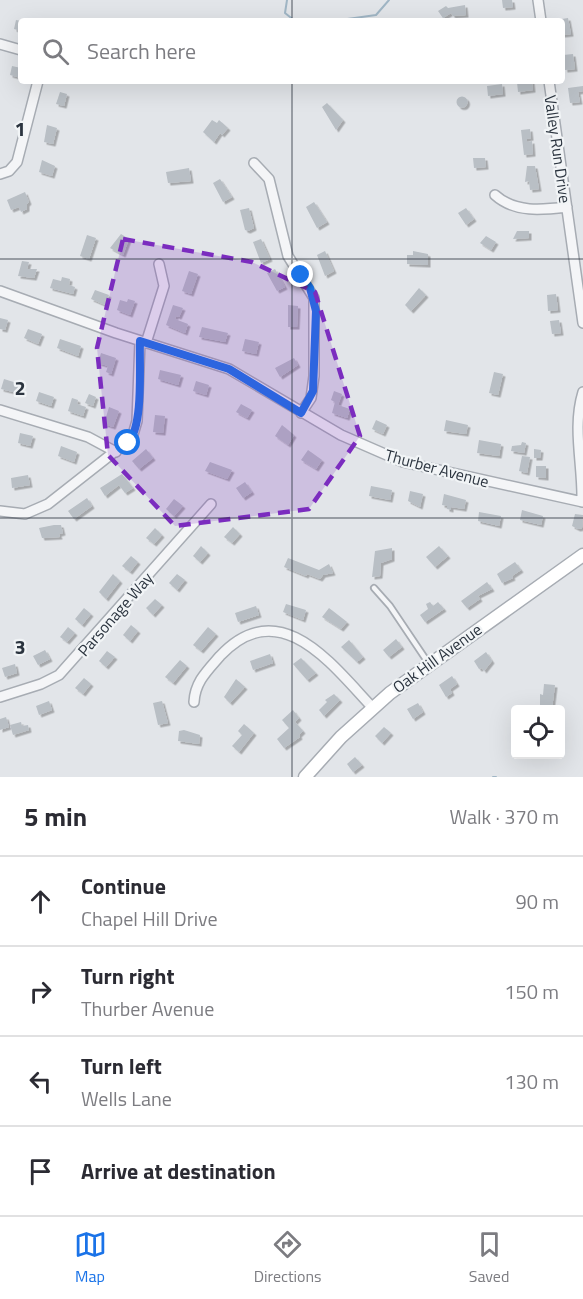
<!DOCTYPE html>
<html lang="en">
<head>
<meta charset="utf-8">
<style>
	:root { --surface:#fff; --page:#f7f7f7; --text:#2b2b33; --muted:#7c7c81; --line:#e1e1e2; --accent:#1a73e8 }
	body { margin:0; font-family:"Titillium Web",sans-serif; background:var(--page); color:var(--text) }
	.controls { position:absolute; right:18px; bottom:18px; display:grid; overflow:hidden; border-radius:6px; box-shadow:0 6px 24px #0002 }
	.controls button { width:54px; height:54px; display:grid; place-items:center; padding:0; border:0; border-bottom:2px solid var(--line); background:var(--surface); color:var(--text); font:30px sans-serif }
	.stop { position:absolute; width:18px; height:18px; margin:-14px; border:4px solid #1a73e8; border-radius:50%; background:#fff }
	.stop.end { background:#1a73e8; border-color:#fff; box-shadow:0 2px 6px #0008 }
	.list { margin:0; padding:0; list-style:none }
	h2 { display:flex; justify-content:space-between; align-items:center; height:78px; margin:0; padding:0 24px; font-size:26px }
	h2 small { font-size:20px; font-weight:400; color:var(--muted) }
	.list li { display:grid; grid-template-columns:39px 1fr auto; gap:18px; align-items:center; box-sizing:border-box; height:90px; padding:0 24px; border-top:2px solid var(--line) }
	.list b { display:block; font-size:22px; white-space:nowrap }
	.list p { margin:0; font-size:20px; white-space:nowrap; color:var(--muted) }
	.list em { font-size:20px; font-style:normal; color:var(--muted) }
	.icon { flex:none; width:33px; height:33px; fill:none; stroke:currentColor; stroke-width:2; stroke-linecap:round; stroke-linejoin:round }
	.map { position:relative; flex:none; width:583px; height:777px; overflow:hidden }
	.search { position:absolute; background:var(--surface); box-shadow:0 6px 24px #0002; left:18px; right:18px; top:18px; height:66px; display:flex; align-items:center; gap:15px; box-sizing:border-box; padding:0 21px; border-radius:6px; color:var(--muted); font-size:22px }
	.sheet { height:438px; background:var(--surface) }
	nav { display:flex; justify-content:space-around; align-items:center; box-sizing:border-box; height:84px; border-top:2px solid var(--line); background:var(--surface); font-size:16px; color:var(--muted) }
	nav a { display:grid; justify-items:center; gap:3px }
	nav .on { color:var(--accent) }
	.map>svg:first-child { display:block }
</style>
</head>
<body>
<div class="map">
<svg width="583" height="777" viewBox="0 0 583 777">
	<defs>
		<filter id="shadow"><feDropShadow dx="2.5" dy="2.5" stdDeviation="0" flood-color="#0004"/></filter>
	</defs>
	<rect width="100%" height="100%" fill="#e2e5e9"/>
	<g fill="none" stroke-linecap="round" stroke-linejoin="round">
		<path stroke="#a0b6c5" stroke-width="2" d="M287,0L285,13L295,21
			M333,21L376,15L389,0
			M493,777H496"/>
	</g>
	<path fill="#b9bfc5" filter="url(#shadow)" d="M502,0H512L513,7L503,8Z
		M465,5L466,15L453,16L451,13L443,18L438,11L446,6L448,8Z
		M568,18L571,34L562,35V19Z
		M16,20L21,21V31L14,29Z
		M573,54L575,69L565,70L563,55Z
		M12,66L21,68V78L10,75Z
		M532,81L533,90L518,92L517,82Z
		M502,84L503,94L488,96L487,86Z
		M583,86V91L578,92L580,102L570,103L568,88Z
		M60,92L67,94L64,106L56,104Z
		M456.5 102a5.5 5.5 0 1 1 11 0a5.5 5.5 0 1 1-11 0Z
		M327,103L343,120L336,130L322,107Z
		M212,120L217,123L219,120L228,128L222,135L220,133L214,142L203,132Z
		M47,125L57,128L53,144L44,142Z
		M530,129L531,138L527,139V142L532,141L533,154L524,155L521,130Z
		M473,158H485L486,167L474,168Z
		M42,160L55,166L52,176L39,172Z
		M527,166H535L539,189L530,190L529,181L525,182Z
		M189,168L191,181L168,183L166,172Z
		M220,179L232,197L223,202L213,183Z
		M25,192L29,202L27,204V209L21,212L19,207L11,210L7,200Z
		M314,202L327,222L317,228L306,207Z
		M249,208L254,228L248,231L245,230L240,210Z
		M466,208L474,219L466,225L458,213Z
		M517,231H529V238L513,239Z
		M121,234L129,239L123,255L110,248Z
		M87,235L96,238L89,259L80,256Z
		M486,236L496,242L491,250L480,243Z
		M261,239L270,259L261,263L253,242Z
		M325,251L334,271L325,276L317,255Z
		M413,251L428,254V265L407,264V255H413Z
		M22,261L29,262L27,269H37L34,278L18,276Z
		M275,269L285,287L277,291L267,273Z
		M189,271L198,274L191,294L182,291Z
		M62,277L70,279L69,285L75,287L73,294L50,288L53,279L61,281Z
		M419,288L426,295L411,311L405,305Z
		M95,290L109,295L105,305L91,299Z
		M556,294L558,310L548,311L547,295Z
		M128,299L135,301L130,315L117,310L120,300L127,302Z
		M173,305L183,308L179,317L176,316L175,319L188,324L185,333L166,325Z
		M288,305L298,306L297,327H288Z
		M0,318L8,320L5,330L0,329Z
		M559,320L561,333L552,334L550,321Z
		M202,327L228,333L225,342L199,337Z
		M28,329L42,334L38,344L24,338Z
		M60,339L81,346L78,356L57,348Z
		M245,339L259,342L256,354L242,351Z
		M101,353L116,358L111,374L106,372L108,366L98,363Z
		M294,358L298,365L280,377L275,368Z
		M160,370L181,375L178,385L158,379Z
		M494,372L503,374L498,395L489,393Z
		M4,379L20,384L17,393L1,389Z
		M196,381L209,385L206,395L193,391Z
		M334,391L342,394L338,405L350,409L347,418L332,413L335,402L331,400Z
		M39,392L54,397L51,406L36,401Z
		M89,394L96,397L93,406L85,403Z
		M72,398L78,400L77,404L86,407L83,416L68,411Z
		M241,404L252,410L247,418L236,412Z
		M109,407L119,411L113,427L104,424Z
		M155,415L165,416L163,433L153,432Z
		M376,420L387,425L383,434L372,429Z
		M446,420L468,425L466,434L444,431Z
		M282,425L294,435L288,445L275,436Z
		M20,433L33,436L30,446L18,443Z
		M479,440L501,444L499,456L477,453Z
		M522,442L526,443L524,453L511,451L512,446L521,445Z
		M61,446L77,452L74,462L58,456Z
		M146,449L153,458L139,469L132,461Z
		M534,449L541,450L540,458H534Z
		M308,450L322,460L316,469L301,460Z
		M522,456L530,457L527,473L519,471Z
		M210,462L232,470L227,479L205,471Z
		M536,466H546V478L536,477Z
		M122,474L133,488L125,493L119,485L105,496L100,488Z
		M28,475L30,485L12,488L11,478Z
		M245,482L252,492L243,498L236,488Z
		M371,486L392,490L390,500L369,496Z
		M410,491L423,494L420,507L408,501Z
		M444,494L466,500L464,509L451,507V510L447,509V506L442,505Z
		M87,498L92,506L74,519L68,511Z
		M174,499L183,506L174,516L166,509Z
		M522,510L543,516L541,525L520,520Z
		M479,512L501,516L499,526L478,521Z
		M575,514L583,515L582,528L578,529L572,526Z
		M54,525H61L63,533L59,534L60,537L42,538L39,528Z
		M233,527L240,534L232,543L224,537Z
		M155,528L162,535L154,544L146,538Z
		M201,546L208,553L200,562L193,556Z
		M439,546L448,556L435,567L426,557Z
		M392,548V559L381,563L380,576L372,577L375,551Z
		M131,556L138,562L130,572L122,566Z
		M288,558L319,570L329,564L333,573L323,575L320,579L307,574L306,576L284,567Z
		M515,562L521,570L512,576L513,578L502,583L497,574Z
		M113,574L120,581L106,599L99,592Z
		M177,574L185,580L177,590L169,583Z
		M487,582L492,589L478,596L480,599L467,608L461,601Z
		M155,599L162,605L153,615L146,608Z
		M430,602L433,606L438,602L444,609L425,622L420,615L428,609L426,604Z
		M286,604L306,610L303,620L283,612Z
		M256,606L259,615L238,622L235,613Z
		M84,608L91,614L82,625L75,619Z
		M329,608L347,622L341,629L322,617Z
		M131,625L138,631L130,641L123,635Z
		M68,627L75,633L67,642L60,637Z
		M208,627L216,634L201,651L193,645Z
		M396,639L402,647L389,657L383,650Z
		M349,640L363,657L357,662L341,647Z
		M45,650L50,659L38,665L33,656Z
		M107,651L115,657L106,667L99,661Z
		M486,652L492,661L484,671L482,668L479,669L474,661Z
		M270,654L273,663L253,670L250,661Z
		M301,658L316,673L307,680L293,664Z
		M180,660L187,666L173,683L165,677Z
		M15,664L17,673L5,677L2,668Z
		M452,676L457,684L450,689L452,693L446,697L439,685Z
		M84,678L91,684L83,694L75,688Z
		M236,679L245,687L230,703L224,697Z
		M544,684L555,685L552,709L540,708V694L543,695Z
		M334,694L340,700L324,716L319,710L327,702L325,700Z
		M49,701L52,710L39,715L36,706Z
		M162,701L168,723L158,725L153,703Z
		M418,703L423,712L413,719L407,709Z
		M293,710L299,718L295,722L303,731L299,735L300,737L284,748L277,739L289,728L282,720Z
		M6,717L9,727L0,730V719Z
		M21,722L22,726L28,725L29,730L13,735L10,725Z
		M244,724L254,733L239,752L232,746L242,735L238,731Z
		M384,727L391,733L382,743L375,736Z
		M184,730L200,735L199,744L178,741L179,731Z
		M355,757L362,765L353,772L347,764Z"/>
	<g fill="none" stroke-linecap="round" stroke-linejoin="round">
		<defs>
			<path id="service" d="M374,588L390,606L429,664"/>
			<path id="minor" d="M538,0L541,21
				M0,44L21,50
				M549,81L583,323
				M254,163L269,179L288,256L314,298V376L311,398L301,413
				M0,174L9,171L17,162L38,81
				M495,195C515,213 542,210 567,207
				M0,291L116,333L229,369L341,435L403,462L583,502
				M146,343L164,286L159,264
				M0,410L88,437L116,452
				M582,502C583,464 572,428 583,392
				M0,511L25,514L48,504L132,438L137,421L140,341
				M0,697L41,684L59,675L211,504
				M194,702C195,682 207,671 220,656C280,592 333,666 373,708"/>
			<path id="secondary" d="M305,777L341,737L390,693L583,555"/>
		</defs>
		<use href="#service" stroke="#a7acb3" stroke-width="8"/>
		<use href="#minor" stroke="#a7acb3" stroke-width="12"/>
		<use href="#secondary" stroke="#a7acb3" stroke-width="15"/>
		<use href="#service" stroke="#f4f5f7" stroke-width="4.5"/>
		<use href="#minor" stroke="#f4f5f7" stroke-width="9"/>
		<use href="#secondary" stroke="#fff" stroke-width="12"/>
	</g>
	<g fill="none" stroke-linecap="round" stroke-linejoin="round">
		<path stroke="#1a73e8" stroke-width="8" d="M128,443C144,425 139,366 140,341L229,369L301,413L313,391L316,311L310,288L301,275"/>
	</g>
	<path fill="#7b2cbf" fill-opacity="0.2" stroke="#7b2cbf" stroke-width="4.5" stroke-dasharray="12 8" stroke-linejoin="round" d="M123,239L252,262L315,292L360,436L309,509L175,526L108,455L97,348Z"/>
	<path fill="none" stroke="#2b343f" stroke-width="1.5" stroke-opacity="0.55" d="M292,0V21M292,81V777M0,259H583M0,518H583"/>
	<g text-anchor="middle" stroke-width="4.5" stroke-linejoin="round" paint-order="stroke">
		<g font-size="16" fill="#2b343f" stroke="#f1f4f6">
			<text transform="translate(558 149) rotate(82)" y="6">Valley Run Drive</text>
			<text transform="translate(437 468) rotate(15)" y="6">Thurber Avenue</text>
			<text transform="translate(115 614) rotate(-49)" y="6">Parsonage Way</text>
			<text transform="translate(437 658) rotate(-36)" y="6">Oak Hill Avenue</text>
		</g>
	</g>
	<g font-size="20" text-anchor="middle" font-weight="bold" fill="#2b343f" stroke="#f1f4f6" stroke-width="4.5" stroke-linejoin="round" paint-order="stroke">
		<text x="20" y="136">1</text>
		<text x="20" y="395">2</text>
		<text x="20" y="654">3</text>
	</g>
</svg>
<div class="controls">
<button><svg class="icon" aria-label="locate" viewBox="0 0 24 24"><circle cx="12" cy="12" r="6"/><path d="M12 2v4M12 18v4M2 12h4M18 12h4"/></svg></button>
</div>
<div class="stop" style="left:128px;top:443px"></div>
<div class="stop end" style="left:301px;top:275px"></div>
<div class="search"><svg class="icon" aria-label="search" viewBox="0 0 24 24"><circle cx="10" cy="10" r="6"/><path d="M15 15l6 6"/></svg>Search here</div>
</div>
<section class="sheet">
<h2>5 min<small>Walk · 370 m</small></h2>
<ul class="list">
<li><svg class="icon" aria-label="ahead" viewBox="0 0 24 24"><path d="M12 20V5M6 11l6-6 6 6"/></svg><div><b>Continue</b><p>Chapel Hill Drive</p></div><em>90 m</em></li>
<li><svg class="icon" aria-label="right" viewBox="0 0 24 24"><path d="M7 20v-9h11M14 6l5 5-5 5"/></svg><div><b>Turn right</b><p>Thurber Avenue</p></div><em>150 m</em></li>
<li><svg class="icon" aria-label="left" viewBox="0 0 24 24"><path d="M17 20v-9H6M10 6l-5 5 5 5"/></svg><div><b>Turn left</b><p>Wells Lane</p></div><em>130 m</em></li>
<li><svg class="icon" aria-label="arrive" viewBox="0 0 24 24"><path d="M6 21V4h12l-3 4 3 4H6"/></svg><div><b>Arrive at destination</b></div></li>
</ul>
</section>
<nav>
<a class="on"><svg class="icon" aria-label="map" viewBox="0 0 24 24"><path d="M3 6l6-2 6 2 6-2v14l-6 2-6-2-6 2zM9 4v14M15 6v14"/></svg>Map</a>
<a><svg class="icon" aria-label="directions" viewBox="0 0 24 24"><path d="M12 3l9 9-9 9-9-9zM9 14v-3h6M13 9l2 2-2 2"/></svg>Directions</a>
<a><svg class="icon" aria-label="saved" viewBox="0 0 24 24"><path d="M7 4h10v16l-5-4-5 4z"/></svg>Saved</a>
</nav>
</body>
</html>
